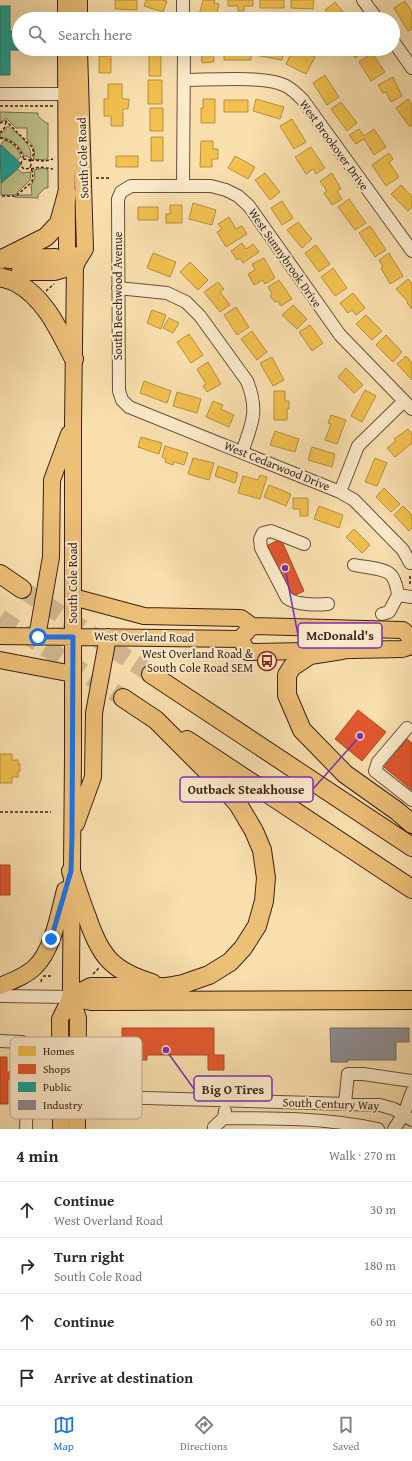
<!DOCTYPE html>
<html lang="en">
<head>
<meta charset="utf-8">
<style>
	:root { --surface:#fff; --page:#f7f7f7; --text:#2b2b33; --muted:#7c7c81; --line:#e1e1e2; --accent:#1a73e8 }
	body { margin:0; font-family:"Gentium Book Plus",serif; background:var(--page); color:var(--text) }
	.stop { position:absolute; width:12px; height:12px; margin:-9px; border:3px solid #1a73e8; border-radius:50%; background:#fff }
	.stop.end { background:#1a73e8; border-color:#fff; box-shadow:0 1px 4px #0008 }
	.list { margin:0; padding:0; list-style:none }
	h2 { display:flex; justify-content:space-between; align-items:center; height:52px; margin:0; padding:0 16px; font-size:17px }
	h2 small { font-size:13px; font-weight:400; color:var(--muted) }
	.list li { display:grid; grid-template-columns:26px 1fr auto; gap:12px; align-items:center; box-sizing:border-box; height:56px; padding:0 16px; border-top:1px solid var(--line) }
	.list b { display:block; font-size:15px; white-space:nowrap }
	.list p { margin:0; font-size:13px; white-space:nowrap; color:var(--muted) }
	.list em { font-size:13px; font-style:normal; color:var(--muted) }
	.icon { flex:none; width:22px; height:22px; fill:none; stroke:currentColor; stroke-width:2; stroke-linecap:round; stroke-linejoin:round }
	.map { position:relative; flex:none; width:412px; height:1129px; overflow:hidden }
	.search { position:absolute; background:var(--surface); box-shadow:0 4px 16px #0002; left:12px; right:12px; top:12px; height:44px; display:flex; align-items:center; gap:10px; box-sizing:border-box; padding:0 14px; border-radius:22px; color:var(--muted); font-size:15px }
	.sheet { height:276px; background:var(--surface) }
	nav { display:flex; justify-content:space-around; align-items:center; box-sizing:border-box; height:56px; border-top:1px solid var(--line); background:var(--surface); font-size:11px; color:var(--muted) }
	nav a { display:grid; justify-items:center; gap:2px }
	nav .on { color:var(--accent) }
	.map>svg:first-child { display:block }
</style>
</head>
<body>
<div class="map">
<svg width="412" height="1129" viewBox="0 0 412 1129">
	<rect width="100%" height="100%" fill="#fae0af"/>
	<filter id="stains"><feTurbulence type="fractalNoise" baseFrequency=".005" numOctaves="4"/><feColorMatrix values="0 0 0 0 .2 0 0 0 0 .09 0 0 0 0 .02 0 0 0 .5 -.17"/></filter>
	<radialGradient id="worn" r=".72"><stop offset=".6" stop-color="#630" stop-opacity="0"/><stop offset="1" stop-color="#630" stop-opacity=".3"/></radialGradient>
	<path fill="#bfc28a" stroke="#7c7050" d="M0,112L38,113V116L46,123H48V158L45,160L33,159C37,150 33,145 27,139V128H16L6,118L3,121H0Z
		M8,126C16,133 35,146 30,158L27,156H24C20,145 11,139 0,137V135Z
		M4,140C12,143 19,149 21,157L19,159H15L1,145L0,146Z
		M43,168L48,170V188H45L38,195V198L15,197L18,195H32L31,186L35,177L34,170Z
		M18,169L22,173L31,172L30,180L15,195H1V183Z"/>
	<path fill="#f2c14e" stroke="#ba903d" d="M115,0H137V10L115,9Z
		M146,0H163L167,1L163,12L144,6Z
		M203,0H215L214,3L219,4L216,18L199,15Z
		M228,0H253V6H244V11H238V6H228Z
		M260,0H284V8H260Z
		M291,0H314L313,9L291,8Z
		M405,1L412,12V29L408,31L394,8Z
		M335,2L349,19H333L325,10Z
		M201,49H213L214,62L202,63Z
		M224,49H251V60H224Z
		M256,49H284L282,60L255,55Z
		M349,49H364L365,51L355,58Z
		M293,50L302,55L304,51L315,57L306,74L286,64Z
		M149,53H161V76H149Z
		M372,53L385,72L371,81L359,62Z
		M99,56H111V73H99Z
		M325,75L339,97L327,105L313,83Z
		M393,77L402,96L391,102L386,92L383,93L378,85Z
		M148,80H162V104H148Z
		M108,84H122V99H129L128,109H123V126H111V116H104V99H108Z
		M203,99H215V123H201V108H203Z
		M256,99L284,107L280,119L253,111Z
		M408,99L412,105V125L410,127L396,108Z
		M224,100H248V112H224Z
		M341,102L357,123L347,131L331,109Z
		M150,108H163V131H150Z
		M292,119L306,142L294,149L280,126Z
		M359,129L364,136L374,129L386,147L374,155L364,139L356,144L349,135Z
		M151,137H163V161H151Z
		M201,141H213V149H218V159H212V167H200Z
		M311,147L325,168L316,174L313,169L306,174L295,157Z
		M389,153L393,159L389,162L399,177L386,186L372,165Z
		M116,156H138V167H116Z
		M235,156L255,167L248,179L228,168Z
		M265,173L280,192L270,200L255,180Z
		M332,173L341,189L337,191L342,199L332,205L324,193L327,191L320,181Z
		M401,185L412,197V207L408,211L391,194Z
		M349,199L366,223L355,230L338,207Z
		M282,201L293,218L282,225L271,208Z
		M193,203L216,210L212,225L189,219Z
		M170,205H182V223H166V214H170Z
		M138,207H158V220H138Z
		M229,217L236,229L242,226L247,234L226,247L217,232L222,229L218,224Z
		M298,222L312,239L302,248L287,230Z
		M370,226L386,250L375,257L359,233Z
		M242,243L246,249L253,244L259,252L243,263L240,258L237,260L231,251Z
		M316,245L330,264L319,272L305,253Z
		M153,253L176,262L170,277L147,268Z
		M389,253L403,276L390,284L381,268L383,267L379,260Z
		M264,258L275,278L265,284L263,280L254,285L248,274L255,270L252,264Z
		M190,262L208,280L198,290L180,272Z
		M333,268L347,288L335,296L321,277Z
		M408,279L412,283V309L407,303L408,302L396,289Z
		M279,280L292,299L281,306L277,301L275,302L270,296L272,294L268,287Z
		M218,282L224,289L220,292L230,305L220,312L204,292Z
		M353,293L365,308L356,315L352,310L348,313L340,303Z
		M293,305L307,319L297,329L282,315Z
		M236,307L249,327L237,335L224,315Z
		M152,310L166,315L161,329L147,323Z
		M366,315L382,331L372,340L356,324Z
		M169,318L179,323L173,333L163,328Z
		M310,325L323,343L312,351L299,332Z
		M252,331L267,352L257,360L241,339Z
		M189,334L203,355L191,363L177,342Z
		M386,335L402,352L393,362L376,345Z
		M406,356L412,363V380L397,364Z
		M272,357L284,380L273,386L260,363Z
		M208,362L221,384L207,392L203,386L206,384L197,369Z
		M346,368L363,385L354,393L338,377Z
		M144,381L171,391L167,403L140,393Z
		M365,390L376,396L362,422L351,416Z
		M274,391H285V401H289V409H287V420H274Z
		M177,392L201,399L197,413L173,406Z
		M213,401L223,405L221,409L234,415L229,427L206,417Z
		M331,415L346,420L337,444L325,440L331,424L328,423Z
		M408,429L412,434V443L395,457L387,448L396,441L394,439Z
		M275,431L299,439L295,452L270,445Z
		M141,437L162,443L159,454L138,447Z
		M165,446L188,453L184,465L174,462L173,465L165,462L166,459L162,457Z
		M312,447L335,454L332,467L308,460Z
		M193,458L214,463L209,480L188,474Z
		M375,458L387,463L377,486L365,482Z
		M218,466L238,473L235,483L215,476Z
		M260,475L267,477L260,499L238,493L243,476L258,480Z
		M269,485L291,494L286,506L264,497Z
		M384,488L400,504L391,512L376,497Z
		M293,498H308V516H300V509H293Z
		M319,506L343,515L339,528L314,519Z
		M403,506L412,515V528L409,531L394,515Z
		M354,529L370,545L362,553L346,537Z
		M0,754H12V760H18V764H20V771H18V777H12V783H0Z"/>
	<path fill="#e4572e" stroke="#b14626" d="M281,539L304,591L289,598L266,546Z
		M358,710L386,732L362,761L335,739Z
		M407,739L412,743V790L384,767Z
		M0,865H10V895H0Z
		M122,1028H214V1055H224V1070H208V1055H147V1060H119V1046H122Z
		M0,1057H7V1072H12V1079H8V1104H0Z"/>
	<path fill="#17a398" stroke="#217b71" d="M0,6H10V31H19V49H25V50H10V75H0Z
		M1,145L20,163V166L1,183L0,146Z"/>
	<path fill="#8d8d92" stroke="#746c6c" d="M330,1028H409V1042H396V1060H347L348,1062H331Z"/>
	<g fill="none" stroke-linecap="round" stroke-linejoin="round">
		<path stroke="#d3b990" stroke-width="18" stroke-dasharray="18 9" stroke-linecap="butt" d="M22,589L151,674
			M0,618L123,698"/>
		<defs>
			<path id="minor" d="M183,0V19
				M363,0L377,19
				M393,41L412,68
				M184,80C208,80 266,75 286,86C292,89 298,95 303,100L412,251
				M0,94H66
				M183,186L184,49
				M118,288L167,293L186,302L200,316L247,381C259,411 252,424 242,452
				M340,492L358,446L404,401
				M304,544L271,531L263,533L260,539L261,548L287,598C295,605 317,605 328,604
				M410,563L403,550L354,500L340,492L129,407L122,400L119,391L118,199L121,192L131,186H211L226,190L238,196L249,206L340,335L412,409
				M354,565C363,567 383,568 390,574C395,578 397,588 398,595L389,612L382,614
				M398,595L412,597
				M407,728L378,762L375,771L412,800
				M0,996L71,997
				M0,1041L22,1042L28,1048L26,1129
				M78,1096L380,1105L394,1109L412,1120
				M345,1103L348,1074H363L412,1081
				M224,1118C275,1118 328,1118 378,1129
				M214,1129V1127L224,1118L225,1111
				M394,1129L404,1114L412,1092"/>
			<path id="major" d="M66,0V19
				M79,0V19
				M66,49L67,248L75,265L73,425V757L71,976V997L78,1018L77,1129
				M75,265L85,249L79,49
				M73,597L144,616L241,618L252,626
				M0,636L240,639L252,626L403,630L412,639
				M37,637L51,557L52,480L69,434
				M240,639L248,652L402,649L412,646
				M0,660L73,674
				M76,824L93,777L94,713L108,637
				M0,986C12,981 26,976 35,967C53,950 59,913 65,890
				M61,1129L60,1019L71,997"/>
			<path id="highway" d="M2,259L46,237L59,223L67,194
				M9,259L55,258L75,265
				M21,271H55L75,265
				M0,277C6,279 12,280 17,283C46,299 59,331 74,359
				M0,574L22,589
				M342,650L310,655L292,667L287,675V695L302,730L345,774L397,811L412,824
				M151,674L412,847
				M187,740L412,889
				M71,871C76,886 81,902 87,917C100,956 112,971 152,983
				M71,997L91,987H166L183,984L209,975L230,962L243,948L257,926L264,901L266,878L262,850L254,831L238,804L224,788L156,720L123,698
				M71,997L91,1001L412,1000"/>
		</defs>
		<use href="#minor" stroke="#694f3c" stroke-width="14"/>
		<use href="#major" stroke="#391f15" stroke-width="18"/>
		<use href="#highway" stroke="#391f15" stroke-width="20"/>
		<path stroke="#391f15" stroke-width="1.5" stroke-dasharray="3 2" stroke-linecap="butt" d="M0,106H53
			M0,123L6,121L32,147L34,153L30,161
			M0,133L5,127L6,121
			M0,138C12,140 21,148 24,160
			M21 164a5 5 0 1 1 10 0a5 5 0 1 1-10 0Z
			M31,160L45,161L53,159
			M31,169L40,167L53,169
			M96,178H110
			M2,196H16L32,182L33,173L30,167
			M46,291L54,284
			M410,584V574
			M0,812H51
			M93,974L99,968
			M43,976H51
			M41,982L42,977"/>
		<use href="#minor" stroke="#fcebcb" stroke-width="12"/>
		<use href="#major" stroke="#edc078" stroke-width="16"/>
		<use href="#highway" stroke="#edc078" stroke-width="18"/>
	</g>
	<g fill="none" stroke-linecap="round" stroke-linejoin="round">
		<path stroke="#1a73e8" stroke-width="5" d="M38,637H73L72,835L71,871L51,939"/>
	</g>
	<defs>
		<symbol id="bus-ring" viewBox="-11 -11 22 22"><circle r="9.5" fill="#fcebcb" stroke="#8f2418" stroke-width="1.5"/><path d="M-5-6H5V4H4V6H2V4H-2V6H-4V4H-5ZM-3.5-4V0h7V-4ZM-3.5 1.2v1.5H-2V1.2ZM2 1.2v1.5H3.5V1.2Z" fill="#8f2418"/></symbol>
	</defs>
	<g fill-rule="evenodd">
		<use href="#bus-ring" x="256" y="650" width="22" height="22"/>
	</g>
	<g text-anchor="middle" stroke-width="4" stroke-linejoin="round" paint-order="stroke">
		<g font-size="12" fill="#391f15" stroke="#fcebcb">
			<text transform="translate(334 145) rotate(54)" y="4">West Brookover Drive</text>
			<text transform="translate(83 158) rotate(-92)" y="4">South Cole Road</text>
			<text transform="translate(285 258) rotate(55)" y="4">West Sunnybrook Drive</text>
			<text transform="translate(118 296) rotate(-90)" y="4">South Beechwood Avenue</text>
			<text transform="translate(277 466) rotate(22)" y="4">West Cedarwood Drive</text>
			<text transform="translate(73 583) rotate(-90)" y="4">South Cole Road</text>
			<text transform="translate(144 637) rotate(1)" y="4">West Overland Road</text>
			<text transform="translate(331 1104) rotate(2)" y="4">South Century Way</text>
		</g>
		<g font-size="12" fill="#391f15" stroke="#fcebcb" text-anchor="end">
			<text x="253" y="658">West Overland Road &amp;<tspan x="253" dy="14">South Cole Road SEM</tspan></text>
		</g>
	</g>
	<rect x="10" y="1037" width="132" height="82" rx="6" fill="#fcebcb" stroke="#c2ae94" stroke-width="1"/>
	<rect x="18" y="1046" width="18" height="10" fill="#f2c14e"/>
	<rect x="18" y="1064" width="18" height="10" fill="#e4572e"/>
	<rect x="18" y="1082" width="18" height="10" fill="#17a398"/>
	<rect x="18" y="1100" width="18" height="10" fill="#8d8d92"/>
	<g font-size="11" fill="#391f15">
		<text x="43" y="1055">Homes</text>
		<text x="43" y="1073">Shops</text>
		<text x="43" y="1091">Public</text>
		<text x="43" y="1109">Industry</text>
	</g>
	<path fill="none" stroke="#7b2cbf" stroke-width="1.5" d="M285 568L298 635M360 736L313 789M166 1050L194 1089"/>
	<g fill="#7b2cbf" stroke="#fcebcb" stroke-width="1.5">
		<circle cx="285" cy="568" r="4"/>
		<circle cx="360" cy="736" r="4"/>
		<circle cx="166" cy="1050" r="4"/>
	</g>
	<g fill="#fcebcb" stroke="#7b2cbf" stroke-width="1.5">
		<rect x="298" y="623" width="84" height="25" rx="4"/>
		<rect x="180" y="777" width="133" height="25" rx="4"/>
		<rect x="194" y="1076" width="78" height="25" rx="4"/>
	</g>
	<g font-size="13" text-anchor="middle" font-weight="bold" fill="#391f15">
		<text x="340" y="640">McDonald's</text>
		<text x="246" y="794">Outback Steakhouse</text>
		<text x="233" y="1094">Big O Tires</text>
	</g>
	<rect width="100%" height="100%" filter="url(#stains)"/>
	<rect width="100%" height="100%" fill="url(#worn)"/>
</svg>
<div class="stop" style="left:38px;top:637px"></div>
<div class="stop end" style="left:51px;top:939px"></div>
<div class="search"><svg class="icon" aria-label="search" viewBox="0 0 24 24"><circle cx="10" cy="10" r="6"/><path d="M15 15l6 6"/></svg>Search here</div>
</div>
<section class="sheet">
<h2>4 min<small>Walk · 270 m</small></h2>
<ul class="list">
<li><svg class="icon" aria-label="ahead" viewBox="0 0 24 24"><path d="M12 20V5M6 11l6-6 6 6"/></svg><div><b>Continue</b><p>West Overland Road</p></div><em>30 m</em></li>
<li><svg class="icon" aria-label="right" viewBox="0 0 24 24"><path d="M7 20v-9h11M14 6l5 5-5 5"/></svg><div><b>Turn right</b><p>South Cole Road</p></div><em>180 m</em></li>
<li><svg class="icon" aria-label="ahead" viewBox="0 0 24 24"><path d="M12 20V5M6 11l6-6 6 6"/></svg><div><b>Continue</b></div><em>60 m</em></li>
<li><svg class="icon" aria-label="arrive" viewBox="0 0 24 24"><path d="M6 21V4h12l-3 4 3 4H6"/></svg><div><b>Arrive at destination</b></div></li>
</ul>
</section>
<nav>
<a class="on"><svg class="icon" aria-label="map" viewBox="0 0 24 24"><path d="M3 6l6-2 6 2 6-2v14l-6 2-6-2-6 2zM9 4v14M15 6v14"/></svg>Map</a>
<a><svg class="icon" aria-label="directions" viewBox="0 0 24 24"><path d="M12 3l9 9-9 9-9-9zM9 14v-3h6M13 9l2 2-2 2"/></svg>Directions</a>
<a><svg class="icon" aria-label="saved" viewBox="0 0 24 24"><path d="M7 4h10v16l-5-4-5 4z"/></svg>Saved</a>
</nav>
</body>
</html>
